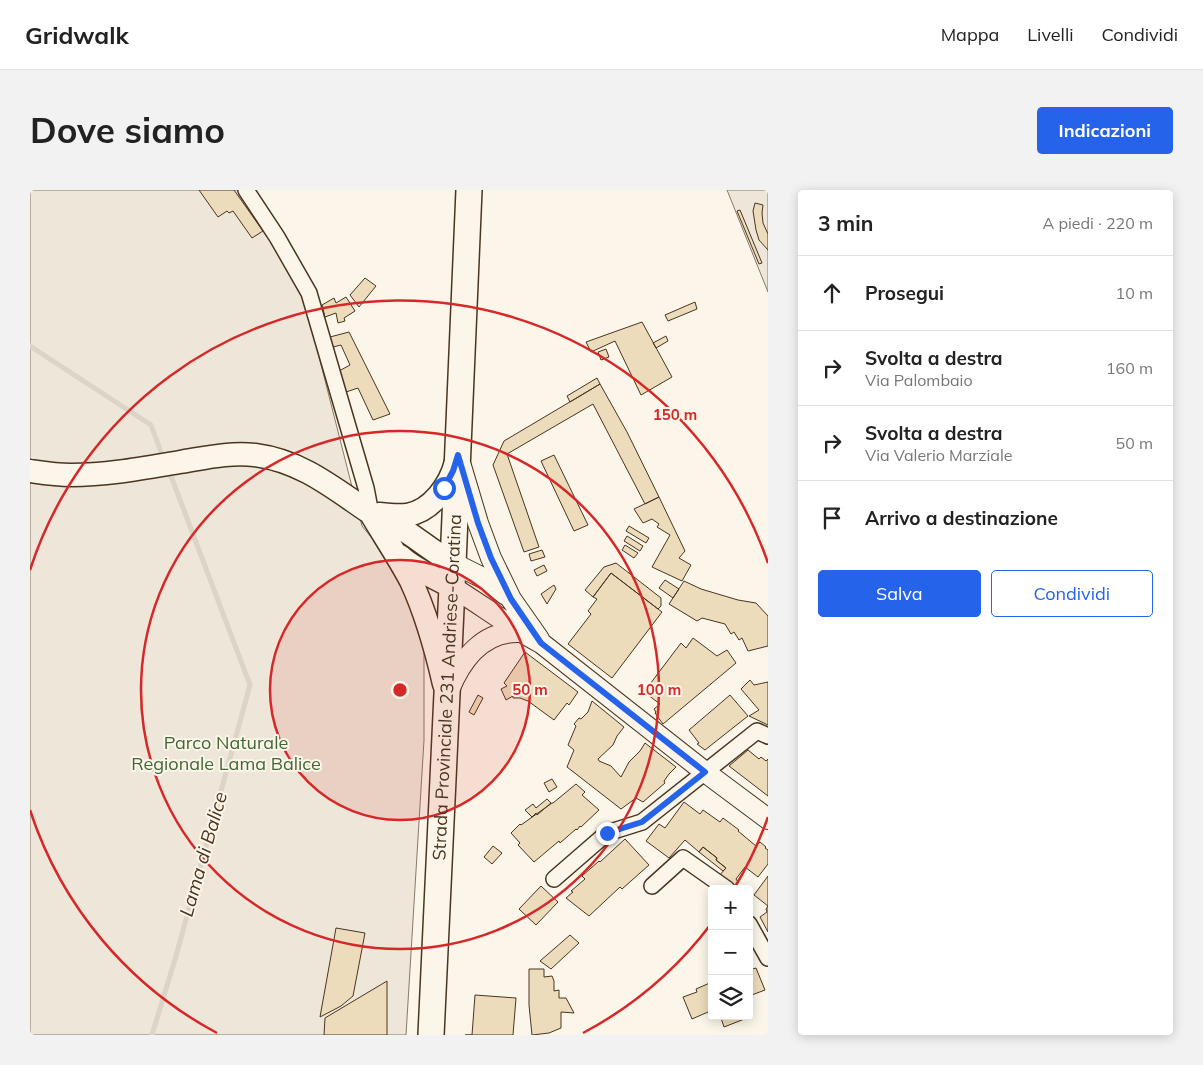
<!DOCTYPE html>
<html lang="it">
<head>
<meta charset="utf-8">
<style>
	:root { --surface:#fff; --page:#f2f2f2; --text:#222; --muted:#767676; --line:#e0e0e0; --accent:#2563eb }
	body { margin:0; font-family:Mulish,sans-serif; background:var(--page); color:var(--text) }
	.controls { position:absolute; right:15px; bottom:15px; display:grid; overflow:hidden; border-radius:5px; box-shadow:0 2px 12px #0003 }
	.controls button { width:45px; height:45px; display:grid; place-items:center; padding:0; border:0; border-bottom:1px solid var(--line); background:var(--surface); color:var(--text); font:25px sans-serif }
	.stop { position:absolute; width:15px; height:15px; margin:-11px; border:4px solid #2563eb; border-radius:50%; background:#fff }
	.stop.end { background:#2563eb; border-color:#fff; box-shadow:0 1px 5px #0008 }
	.list { margin:0; padding:0; list-style:none }
	h2 { display:flex; justify-content:space-between; align-items:center; height:65px; margin:0; padding:0 20px; font-size:21px }
	h2 small { font-size:16px; font-weight:400; color:var(--muted) }
	.list li { display:grid; grid-template-columns:32px 1fr auto; gap:15px; align-items:center; box-sizing:border-box; height:75px; padding:0 20px; border-top:1px solid var(--line) }
	.list b { display:block; font-size:19px; white-space:nowrap }
	.list p { margin:0; font-size:16px; white-space:nowrap; color:var(--muted) }
	.list em { font-size:16px; font-style:normal; color:var(--muted) }
	.actions { display:flex; gap:10px; padding:15px 20px }
	.actions a { flex:1; padding:11px 0; border:1px solid var(--accent); border-radius:5px; text-align:center; font-size:18px; color:var(--accent) }
	.actions .main { background:var(--accent); color:#fff }
	.icon { flex:none; width:28px; height:28px; fill:none; stroke:currentColor; stroke-width:2; stroke-linecap:round; stroke-linejoin:round }
	.map { position:relative; flex:none; width:738px; height:845px; overflow:hidden; border-radius:5px }
	header { display:flex; align-items:center; gap:30px; box-sizing:border-box; height:70px; padding:0 25px; background:var(--surface); border-bottom:1px solid var(--line) }
	header strong { font-size:24px }
	nav { display:flex; gap:28px; margin-inline-start:auto; font-size:18px }
	.intro { display:flex; align-items:center; justify-content:space-between; box-sizing:border-box; height:120px; padding:0 30px }
	h1 { margin:0; font-size:35px }
	.button { padding:12px 22px; border-radius:5px; background:var(--accent); color:#fff; font-size:18px; font-weight:700 }
	main { display:flex; gap:30px; padding:0 30px }
	aside { flex:1; background:var(--surface); border-radius:5px; box-shadow:0 2px 12px #0003 }
	.map>svg:first-child { display:block }
</style>
</head>
<body>
<header>
<strong>Gridwalk</strong>
<nav><a>Mappa</a><a>Livelli</a><a>Condividi</a></nav>
</header>
<div class="intro"><h1>Dove siamo</h1><a class="button">Indicazioni</a></div>
<main>
<div class="map">
<svg width="738" height="845" viewBox="0 0 738 845">
	<rect width="100%" height="100%" fill="#fbf6e9"/>
	<path fill="#ede6d9" stroke="#887966" d="M0,0H209L269,88L332,336L368,380L394,461V550L376,845H0Z
		M697,0H738V102Z"/>
	<g fill="none" stroke-linecap="round" stroke-linejoin="round">
		<path stroke="#dcd4c6" stroke-width="5" d="M0,156L121,235L131,262
			M122,845L146,766L220,495L141,286"/>
	</g>
	<path fill="#ecdcbc" stroke="#4a3520" d="M169,0H204L233,41L222,48L203,21L199,23L197,21L188,27Z
		M725,13L733,15L732,23L733,33L738,44V60L729,50L726,40L723,21Z
		M710,20L732,73L729,74L707,21Z
		M335,88L346,96L329,117L320,105Z
		M316,107L325,121L314,128L315,131L308,133L306,123L295,127L292,115L304,108L306,113Z
		M665,112L667,119L638,131L635,125Z
		M612,132L642,187L611,205L585,151L561,162L556,152Z
		M319,142L360,224L343,230L328,198L316,202L309,181L320,175L311,155L303,157L300,147Z
		M636,146L638,151L626,158L623,153Z
		M576,159L579,167L571,170L568,162Z
		M567,188L570,194L540,212L537,206Z
		M570,194L597,242L629,307L615,314L563,214L477,264L509,357L494,362L463,275L474,251Z
		M524,265L558,335L544,341L511,271Z
		M629,307L655,361L649,368L661,375L652,391L622,377L640,345L627,337L629,334L622,329L613,333L604,319Z
		M599,336L619,348L616,353L596,341Z
		M597,346L613,356L610,361L594,351Z
		M595,355L608,363L604,368L592,360Z
		M512,360L515,367L501,371L499,364Z
		M586,373L631,408V416L628,419L581,383L563,407L555,400L574,377Z
		M514,375L517,381L507,386L504,380Z
		M581,383L632,422L582,488L538,454L561,424L558,421L567,409L563,407Z
		M635,390L649,399L643,408L629,398Z
		M654,391L671,399L708,410L726,413L738,426V456L718,461L712,448L709,450L704,442L701,444L695,434L672,428L667,431L639,414Z
		M524,395L526,399L517,414L511,404Z
		M663,448L687,466L697,460L706,473L633,534L625,523L626,522L624,519L630,514L614,502L651,453L656,458Z
		M495,462L548,502L539,515L537,513L524,530L498,511L490,508H483V506L476,510L471,499L477,496L474,493Z
		M720,490L724,495L738,492V535L719,526L729,520L711,499Z
		M448,505L453,508L444,525L439,522Z
		M700,505L718,526L675,560L667,554L669,553L659,540Z
		M562,511L594,537L587,546L583,555L568,569L569,571L581,576L591,587L599,572L610,561L615,553L646,577L639,584L634,591L635,593L613,612L606,608L591,619L537,577L544,560L538,555L546,536L544,534L549,528L551,529L558,522Z
		M718,560L729,569L731,567L736,571L738,569V606L699,576Z
		M522,589L527,597L519,602L514,593Z
		M546,594L555,602L552,605L569,620L551,637L550,636L547,640L546,639L530,653L529,651L504,672L488,655L490,653L481,643L490,634L491,635L522,613H523Z
		M517,609L521,613L507,625L506,623L502,627L495,620L503,614L506,618Z
		M654,612L670,624L673,620L690,632L693,628L709,640L708,641L726,656L730,652L736,657L735,658L738,660V674L728,687L715,677L706,689L708,692L704,697L688,687L696,678L686,670L687,668L673,657L669,662L655,650L639,668L616,651L629,634L635,638Z
		M595,649L619,675L592,699L590,697L559,726L536,708L543,702L541,701L555,689L552,686L569,671L570,672Z
		M463,656L472,663L462,674L454,667Z
		M673,657L687,668L686,670L696,678L693,681L669,662Z
		M738,686V742L730,727L737,722L736,719L738,716L724,705Z
		M511,696L528,712L506,735L489,719Z
		M306,738L335,743L323,806L311,816L290,827Z
		M540,745L549,753L521,779L510,771Z
		M726,778L735,800L719,806V780Z
		M499,779H514V787L522,786L524,791V801L529,800V808H536L544,823L531,822V838L519,843L502,845L499,815Z
		M357,791V845H294L295,828Z
		M682,792V826L680,827L678,822L662,829L653,807L667,802L666,799Z
		M445,805L486,808L483,845H435H442Z
		M687,826H717V828L694,837L691,828L689,829Z"/>
	<g fill="none" stroke-linecap="round" stroke-linejoin="round">
		<defs>
			<path id="minor" d="M216,0L247,47L279,103L336,298L341,324
				M524,689L577,643L612,632L727,541L738,546
				M622,696L653,668L697,699
				M719,734L738,768"/>
			<path id="tertiary" d="M431,276L448,333L461,368L481,409L509,449
				M423,373L457,390L476,405
				M422,397C452,415 480,437 511,453L675,582L738,629
				M419,500C432,468 454,440 491,442"/>
			<path id="secondary" d="M0,281C14,283 27,285 41,285C78,285 114,278 150,272C175,268 200,262 225,265C271,271 302,297 339,322C347,328 358,330 366,335C386,347 403,362 423,373
				M341,324C354,346 369,368 381,391C396,423 406,459 414,494
				M349,324C358,325 368,326 377,325C402,321 420,295 426,272
				M370,366C385,380 404,387 422,397"/>
			<g id="primary">
				<path id="s1" d="M401,845L422,397L439,0"/>
			</g>
		</defs>
		<use href="#minor" stroke="#4a3520" stroke-width="18"/>
		<use href="#tertiary" stroke="#4a3520" stroke-width="22"/>
		<use href="#secondary" stroke="#4a3520" stroke-width="25"/>
		<use href="#primary" stroke="#4a3520" stroke-width="28"/>
		<use href="#minor" stroke="#fbf6e9" stroke-width="15"/>
		<use href="#tertiary" stroke="#fbf6e9" stroke-width="20"/>
		<use href="#secondary" stroke="#fbf6e9" stroke-width="22"/>
		<use href="#primary" stroke="#fbf6e9" stroke-width="25"/>
	</g>
	<g fill="none" stroke-linecap="round" stroke-linejoin="round">
		<path stroke="#2563eb" stroke-width="6" d="M414,298L423,281L428,265L448,333L461,368L481,409L511,453L675,582L612,632L577,643"/>
	</g>
	<circle cx="370" cy="500" r="130" fill="#d62828" fill-opacity=".12"/>
	<g fill="none" stroke="#d62828" stroke-width="2.5">
		<circle cx="370" cy="500" r="130"/>
		<circle cx="370" cy="500" r="259"/>
		<path d="M738 627A389 389 0 0 1 705 697M681 734A389 389 0 0 1 553 843M187 843A389 389 0 0 1 0 620M0 380A389 389 0 0 1 738 373"/>
	</g>
	<g text-anchor="middle" stroke-width="4" stroke-linejoin="round" paint-order="stroke">
		<g font-size="18" fill="#4a3520" stroke="#fbf6e9">
			<text dy="6" stroke="none"><textPath href="#s1" startOffset="348">Strada Provinciale 231 Andriese-Coratina</textPath></text>
		</g>
		<g font-size="18" fill="#436837" stroke="#fbf6e9">
			<text x="196" y="559">Parco Naturale<tspan x="196" dy="21">Regionale Lama Balice</tspan></text>
		</g>
		<g font-size="19" font-style="italic" fill="#4a3520" stroke="#fbf6e9">
			<text transform="translate(173 664) rotate(-74)" y="7">Lama di Balice</text>
		</g>
	</g>
	<circle cx="370" cy="500" r="8" fill="#d62828" stroke="#fbf6e9" stroke-width="2.5"/>
	<g font-size="15" text-anchor="middle" font-weight="bold" fill="#d62828" stroke="#fbf6e9" stroke-width="4" stroke-linejoin="round" paint-order="stroke">
		<text x="645" y="230">150 m</text>
		<text x="500" y="505">50 m</text>
		<text x="629" y="505">100 m</text>
	</g>
</svg>
<div class="controls">
<button>+</button>
<button>−</button>
<button><svg class="icon" aria-label="layers" viewBox="0 0 24 24"><path d="M12 4l9 5-9 5-9-5zM3 14l9 5 9-5"/></svg></button>
</div>
<div class="stop" style="left:414px;top:298px"></div>
<div class="stop end" style="left:577px;top:643px"></div>
</div>
<aside>
<h2>3 min<small>A piedi · 220 m</small></h2>
<ul class="list">
<li><svg class="icon" aria-label="ahead" viewBox="0 0 24 24"><path d="M12 20V5M6 11l6-6 6 6"/></svg><div><b>Prosegui</b></div><em>10 m</em></li>
<li><svg class="icon" aria-label="right" viewBox="0 0 24 24"><path d="M7 20v-9h11M14 6l5 5-5 5"/></svg><div><b>Svolta a destra</b><p>Via Palombaio</p></div><em>160 m</em></li>
<li><svg class="icon" aria-label="right" viewBox="0 0 24 24"><path d="M7 20v-9h11M14 6l5 5-5 5"/></svg><div><b>Svolta a destra</b><p>Via Valerio Marziale</p></div><em>50 m</em></li>
<li><svg class="icon" aria-label="arrive" viewBox="0 0 24 24"><path d="M6 21V4h12l-3 4 3 4H6"/></svg><div><b>Arrivo a destinazione</b></div></li>
</ul>
<div class="actions"><a class="main">Salva</a><a>Condividi</a></div>
</aside>
</main>
</body>
</html>
